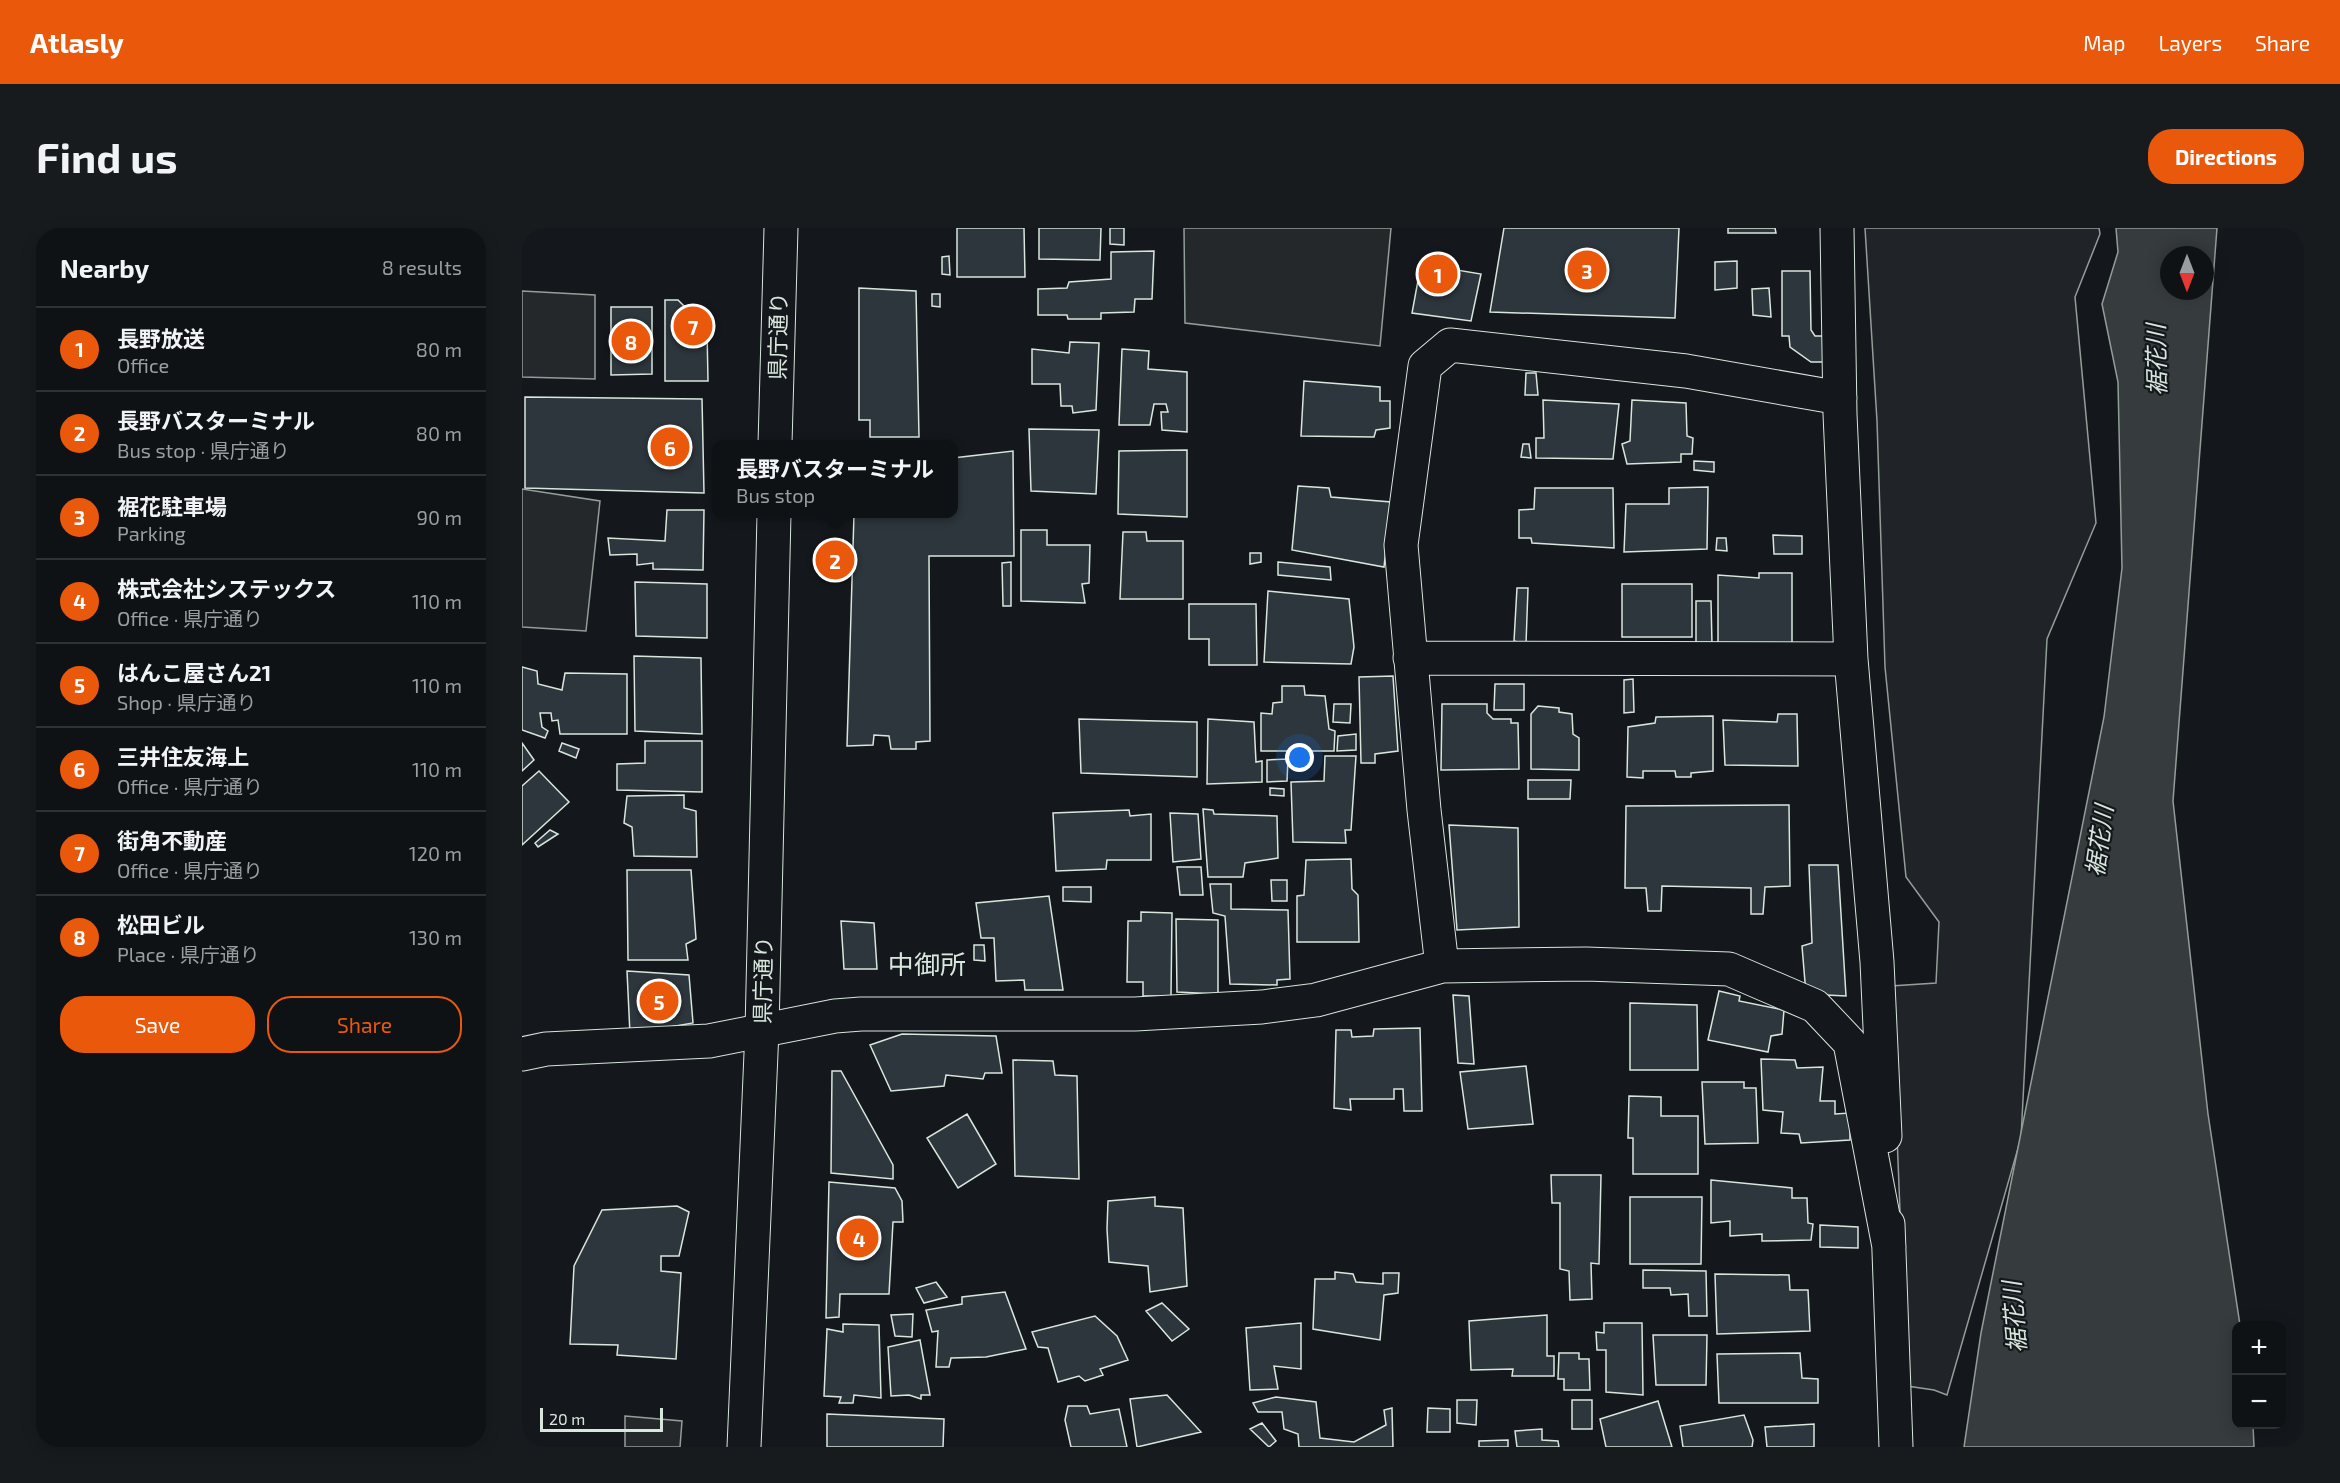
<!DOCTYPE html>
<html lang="en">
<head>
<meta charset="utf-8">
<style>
	:root { --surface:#0f1215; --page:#181b1e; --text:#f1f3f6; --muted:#9b9ea0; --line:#2f3234; --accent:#ea580c }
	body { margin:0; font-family:"Exo 2","Noto Sans JP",sans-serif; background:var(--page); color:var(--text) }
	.controls { position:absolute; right:18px; bottom:18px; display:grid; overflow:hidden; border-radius:12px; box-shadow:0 3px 15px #0003 }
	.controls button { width:54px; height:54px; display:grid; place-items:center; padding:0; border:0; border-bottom:2px solid var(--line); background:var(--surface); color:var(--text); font:30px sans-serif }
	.compass { position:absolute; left:1638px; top:18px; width:54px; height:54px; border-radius:50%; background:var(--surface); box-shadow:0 3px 15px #0003; rotate:180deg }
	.scale { position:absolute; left:18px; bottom:15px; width:123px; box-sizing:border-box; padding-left:6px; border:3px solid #d8e6dc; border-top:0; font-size:16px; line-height:21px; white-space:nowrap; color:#d8e6dc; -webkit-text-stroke:4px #14181c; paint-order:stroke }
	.you { position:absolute; left:778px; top:530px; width:21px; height:21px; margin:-15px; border:4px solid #fff; border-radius:50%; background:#1a73e8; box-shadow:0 0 0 9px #1a73e833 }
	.badge { display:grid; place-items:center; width:39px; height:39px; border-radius:50%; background:var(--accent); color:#fff; font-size:20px; font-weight:700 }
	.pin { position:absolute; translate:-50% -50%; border:3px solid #fff; box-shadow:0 2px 6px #0006 }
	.popup { position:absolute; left:190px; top:212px; width:246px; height:78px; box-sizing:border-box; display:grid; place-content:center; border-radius:12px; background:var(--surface); filter:drop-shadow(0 2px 4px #0005); font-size:20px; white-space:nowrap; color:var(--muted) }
	.popup b { font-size:22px; color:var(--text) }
	.popup::after { content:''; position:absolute; left:50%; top:100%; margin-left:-12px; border:12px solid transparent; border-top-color:var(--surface) }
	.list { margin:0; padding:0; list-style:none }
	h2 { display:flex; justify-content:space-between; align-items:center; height:78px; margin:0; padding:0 24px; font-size:26px }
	h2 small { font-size:20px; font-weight:400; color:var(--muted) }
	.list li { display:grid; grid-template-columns:39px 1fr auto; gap:18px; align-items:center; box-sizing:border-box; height:84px; padding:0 24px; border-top:2px solid var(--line) }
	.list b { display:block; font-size:22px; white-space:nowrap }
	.list p { margin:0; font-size:20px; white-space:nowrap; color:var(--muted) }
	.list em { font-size:20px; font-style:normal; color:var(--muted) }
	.actions { display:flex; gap:12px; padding:18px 24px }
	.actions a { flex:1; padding:14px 0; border:2px solid var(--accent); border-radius:24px; text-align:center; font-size:21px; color:var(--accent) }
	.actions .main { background:var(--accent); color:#fff }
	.map { position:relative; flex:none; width:1782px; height:1219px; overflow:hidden; border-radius:24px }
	header { display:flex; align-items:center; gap:36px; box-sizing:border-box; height:84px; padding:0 30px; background:var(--accent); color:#fff }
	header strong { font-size:28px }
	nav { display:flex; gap:33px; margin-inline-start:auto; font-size:21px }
	.intro { display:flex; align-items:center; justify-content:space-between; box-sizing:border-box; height:144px; padding:0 36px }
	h1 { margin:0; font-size:42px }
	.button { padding:15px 27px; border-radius:24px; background:var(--accent); color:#fff; font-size:21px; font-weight:700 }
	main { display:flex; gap:36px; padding:0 36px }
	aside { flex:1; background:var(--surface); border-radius:24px; box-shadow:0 3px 15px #0003 }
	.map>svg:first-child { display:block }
</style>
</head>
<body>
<header>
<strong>Atlasly</strong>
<nav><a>Map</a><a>Layers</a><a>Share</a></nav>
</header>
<div class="intro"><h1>Find us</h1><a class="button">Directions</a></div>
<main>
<aside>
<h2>Nearby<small>8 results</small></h2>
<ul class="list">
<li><span class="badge">1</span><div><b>長野放送</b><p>Office</p></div><em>80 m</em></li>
<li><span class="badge">2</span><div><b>長野バスターミナル</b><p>Bus stop · 県庁通り</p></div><em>80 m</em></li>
<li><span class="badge">3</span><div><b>裾花駐車場</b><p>Parking</p></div><em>90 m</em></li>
<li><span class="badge">4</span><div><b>株式会社システックス</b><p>Office · 県庁通り</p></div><em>110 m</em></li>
<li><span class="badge">5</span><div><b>はんこ屋さん21</b><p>Shop · 県庁通り</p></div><em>110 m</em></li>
<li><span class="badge">6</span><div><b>三井住友海上</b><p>Office · 県庁通り</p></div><em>110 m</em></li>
<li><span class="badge">7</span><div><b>街角不動産</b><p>Office · 県庁通り</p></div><em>120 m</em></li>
<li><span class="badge">8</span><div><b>松田ビル</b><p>Place · 県庁通り</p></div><em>130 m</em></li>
</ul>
<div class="actions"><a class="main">Save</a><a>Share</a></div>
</aside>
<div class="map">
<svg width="1782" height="1219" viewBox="0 0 1782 1219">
	<rect width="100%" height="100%" fill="#14181c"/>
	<path fill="#202428" stroke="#939e99" stroke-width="1.5" d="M1343,0H1577L1578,6L1553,69L1574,295L1525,411L1499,910L1425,1167L1412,1162L1385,1158L1369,758L1414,755L1417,694L1384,649L1363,439L1355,193Z"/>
	<path fill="#24282b" stroke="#939e99" stroke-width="1.5" d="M662,0H869L858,118L663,95Z
		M0,63L73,67V151L0,149Z
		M0,261L78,273L64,403L0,399Z
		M103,1188L160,1193L158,1219H103Z"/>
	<path fill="#363b3e" stroke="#939e99" stroke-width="1.5" fill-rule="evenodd" d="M1594,0H1695L1651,573L1686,886L1718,1097L1714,1098V1196L1731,1197L1732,1219H1442L1459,1105L1582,489L1600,340L1596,154L1580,76L1596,24ZM1647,27H1683V63H1647Z"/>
	<path fill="#2c363c" stroke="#d8e6dc" stroke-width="1.5" d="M435,0H502L503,49H435Z
		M517,0H579L578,32L517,31Z
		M588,0H602V17L588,16Z
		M982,0H1157L1153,90L968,84Z
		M1206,0H1253L1254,5H1206Z
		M632,23L630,71H613L612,84L579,85V91H546L545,87H516V61L545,60L547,54L589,51V24Z
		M427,28L428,47L420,46V29Z
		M1215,33V60L1193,62V34Z
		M899,36L959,46L949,93L890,85Z
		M1260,43H1288L1289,102L1293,108H1303V134H1289L1268,119L1267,108H1260Z
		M337,60L394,63L397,209H348V192H337Z
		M1247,60L1249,89L1231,87L1230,61Z
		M410,66H418V79L410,78Z
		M143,72H156L185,101L186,153H143Z
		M89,79H130V146L89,147Z
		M548,114L577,115L574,182L551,185L550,178H539L538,156H510V121L547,125Z
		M600,121L627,123L626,141L665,144V204L640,202L639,184H646L644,176H632L628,197H597Z
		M1004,145H1014L1016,167H1003Z
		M782,153L858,159V173H868V200L854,202L852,209L779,208Z
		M3,169L180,171L182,265L3,260Z
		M1021,172L1097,176L1091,231L1014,230V210H1022Z
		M1110,172L1164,175L1165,208L1171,210L1170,226H1159V234L1105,236L1100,216L1108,213Z
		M507,201L577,202L574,266L509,263Z
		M1001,216H1007L1009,230L999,229Z
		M665,222V289L596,286L597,223Z
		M491,223L492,328H407L408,513L394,514V521H369L367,508L352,507L351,517L325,518L332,286H431V230Z
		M1172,233L1192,234V244L1172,242Z
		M776,258L807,260L809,269L869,274L862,339L770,322Z
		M1186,259L1185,321L1102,324L1104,276H1147V260Z
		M1013,260H1091L1092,320L1010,315L1009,310H997V282L1012,281Z
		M145,282H182L181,342L131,341V335L115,337V326L88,327L86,310L143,313Z
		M499,302H525V317H568L567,355L560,356L563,375L499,373Z
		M601,304H624L625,313H661V371H598Z
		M1251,307L1280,308V326H1252Z
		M1195,310H1204L1205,323L1194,322Z
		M728,325H739V334L728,336Z
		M489,334V378H481L480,335Z
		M756,334L808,339L809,352L756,347Z
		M1237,345H1270V418L1196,417V347L1237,350Z
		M113,354L185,356V410L114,408Z
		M1100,356H1170V409H1100Z
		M995,360H1006L1004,416L992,413Z
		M746,363L827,371L832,419L829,436L742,434Z
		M1174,373H1189L1190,416L1174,415Z
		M667,376H734L735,437H687V411H667Z
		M112,428L179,430L180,506L113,503Z
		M0,439L15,443L16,456L40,462L43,445L105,446V506H38L36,492L30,493L29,485H18L20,499L26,503L23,510L0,502Z
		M871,448L876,523L853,526V535H839L837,449Z
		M1111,451L1112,484L1102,485V452Z
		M973,456H1002V482H972Z
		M760,458H782L783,467L803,468L807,501L813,503L812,523H739V485L750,486L751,475L760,474Z
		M812,476H829L828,495L811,494Z
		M920,476H965V485L971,491H989V495H996L997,541L919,542Z
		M1016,478L1037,480V484L1050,486L1051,506L1057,510V542L1009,541V486Z
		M1256,486H1275L1276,538L1203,537L1201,492L1255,494Z
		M1191,488V543L1169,545V549H1154L1153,543H1121V550L1105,549L1106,499L1133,495L1134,489Z
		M557,491L675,494V549L559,545Z
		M686,491L732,494L734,534L740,533V554L685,556Z
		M834,506V522L815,523L816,508Z
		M123,513H180V564L95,562V536L123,535Z
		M0,515L12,532L0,543Z
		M40,515L57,521L54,530L37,523Z
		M803,528H834L829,602H823L824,615L771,614L769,554L802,553Z
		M766,531L765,553L745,554V532Z
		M17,543L47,574L0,617V558Z
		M1006,552H1049L1048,571H1006Z
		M748,560L762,561V568L748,567Z
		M162,567V580L174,583L175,629L112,628L110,599L102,595L105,568Z
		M1267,577L1268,658L1243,659L1241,686H1229V660L1140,658L1139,683H1126L1124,660H1103L1104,578Z
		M681,581L691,582L692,586L755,588L756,630L723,635L721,649H686Z
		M607,582L608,588L629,586V632H585L584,641L534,643L531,585Z
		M648,585L676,586L679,631L651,634Z
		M927,597L996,600L997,699L935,702Z
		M28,602L36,606L16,619L13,615Z
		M829,631L830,661L836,667L837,714H775V668L782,667L784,632Z
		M1287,637H1316L1324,768L1284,766L1280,718L1290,715Z
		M655,639H679L681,667H658Z
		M105,642H169L174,711L164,716L166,732H106Z
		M749,652H765V673H750Z
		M688,656H709V681L766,682L768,751L755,752V757L708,756L703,688L691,685Z
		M541,659H569V674L541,673Z
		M527,668L541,762H503L502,752L474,753L472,710H459L454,675Z
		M619,684L650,685L649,768H621V754H605L606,693H619Z
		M654,691L696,692V766L655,764Z
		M319,693L352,695L355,741H322Z
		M452,717H462L463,733L452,732Z
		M105,743L167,747L171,795L108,806Z
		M1197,763L1218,768L1217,773L1262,782L1260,806L1249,808L1246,824L1186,812Z
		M931,767L947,768L952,836L936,835Z
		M1108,775L1175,777L1176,842H1108Z
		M898,800L900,883H882L881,861H872V871H828L829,882L812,880L814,802H829L830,809L851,808L852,801Z
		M380,806L474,808L480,845H463L461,851L424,847L422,858L369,863L348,817Z
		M1239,831L1273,832L1275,840L1301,839L1298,873H1313V886L1328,885V912L1279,915L1277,906L1259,905L1261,884L1241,882Z
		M491,832L531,833L533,847L555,848L557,951L493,948Z
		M1004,838L1011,896L946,901L938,844Z
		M310,843H319L371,937V951L309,945Z
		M1180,854H1222V860H1234L1236,915L1183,916Z
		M1107,868L1139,869V888H1176V946H1111V910H1106Z
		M445,886L474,936L436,960L405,910Z
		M1029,947H1079L1077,1036L1069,1035L1070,1071L1048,1072L1047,1043L1038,1041V975H1030Z
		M1189,952L1270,960V970H1285L1286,995L1291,996L1289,1012L1240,1013V1006L1208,1008V993L1189,995Z
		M307,954L373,960L380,973L381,994H371L367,1066H318L317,1089L304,1090Z
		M633,969V978L661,980L665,1058L628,1064L626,1038L587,1034L585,1001L586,973Z
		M1108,969H1180L1179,1036H1108Z
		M155,978L167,984L157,1028H139V1043L159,1045L154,1131L95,1127L96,1117L48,1116L52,1038L80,982Z
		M1298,997L1336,999V1020L1298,1019Z
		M1121,1042L1184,1043L1185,1088H1167L1166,1066L1149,1067L1148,1060H1121Z
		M813,1044L831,1046L834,1054L861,1056V1045H877L876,1065L862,1067L858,1112L791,1101L793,1051H813Z
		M1193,1046L1267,1047L1268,1062H1286L1288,1103L1195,1106Z
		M414,1054L425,1069L402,1075L394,1060Z
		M483,1064L504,1121L464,1129L429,1130L427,1139H414L416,1103L410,1104L404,1082L440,1076V1069Z
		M640,1075L667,1101L650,1113L624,1083Z
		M391,1086L390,1109L373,1108L369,1087Z
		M1025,1087V1128H1032V1148H990L991,1141L949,1142L947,1093Z
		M573,1088L595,1108L606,1132L578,1141L581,1147L563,1153L557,1148L536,1154L526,1120L516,1119L510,1104Z
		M779,1095V1141L752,1138L756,1161L728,1162L724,1100Z
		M1082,1095H1120L1121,1167L1084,1164V1122H1075L1074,1104L1082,1105Z
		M321,1096L357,1097L359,1170L332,1167L331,1175H317L319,1169L302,1168L305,1101L321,1104Z
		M1131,1107H1185L1184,1157H1134Z
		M398,1112L408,1167H399V1171L387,1167L369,1168L366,1119Z
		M1037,1125H1057V1131H1067L1068,1162H1042V1151H1036Z
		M1278,1125L1280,1150L1296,1151V1175H1197L1195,1126Z
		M645,1167L679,1204L615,1219L608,1171Z
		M754,1169L794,1174L798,1210L832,1214L864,1197L862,1182L870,1180L871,1219H777L776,1206L762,1201L760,1184H736L731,1175Z
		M935,1172H955L954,1197L935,1195Z
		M1050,1172H1070V1201H1050Z
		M1136,1173L1150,1219H1084L1078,1191Z
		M546,1178H565L568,1186L597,1181L605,1219H549L543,1192Z
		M906,1180L928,1181V1204H905Z
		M305,1186L422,1191L421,1219H305Z
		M1222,1187L1231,1212L1230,1219H1161L1158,1198Z
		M740,1195L754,1213L747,1219L728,1201Z
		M1292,1196V1219H1245L1243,1199Z
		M1020,1201V1212L1036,1213L1037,1219H995L993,1203Z
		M986,1212V1219H957V1213Z"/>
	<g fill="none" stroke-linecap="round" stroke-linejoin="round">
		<defs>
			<path id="minor" d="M1315,0L1318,186L1329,431L1355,734L1363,908
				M888,430L1329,431
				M920,738L902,582L879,317L903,138L928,117L1164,143L1318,170
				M0,826L24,821L187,813L313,788L339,786H613L740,779L794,772L920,738L1064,736L1207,741L1293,778L1328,815L1367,1019
				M1366,996L1374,1219"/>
			<path id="trunk" d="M253,216L259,0
				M222,1219L240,802L252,286"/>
		</defs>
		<use href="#minor" stroke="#d8e6dc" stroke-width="35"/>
		<use href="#trunk" stroke="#d8e6dc" stroke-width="35"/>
		<use href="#minor" stroke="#14181c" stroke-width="33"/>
		<use href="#trunk" stroke="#14181c" stroke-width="33"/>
	</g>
	<g text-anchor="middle" stroke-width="4.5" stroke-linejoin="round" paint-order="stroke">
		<g font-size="22" fill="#d8e6dc" stroke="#14181c">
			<text transform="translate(256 108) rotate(-89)" y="8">県庁通り</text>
			<text transform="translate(241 752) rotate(-89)" y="8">県庁通り</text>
		</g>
		<g font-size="24" font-style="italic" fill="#d8e6dc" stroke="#14181c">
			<text transform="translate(1635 132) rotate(-91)" y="8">裾花川</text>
			<text transform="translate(1578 613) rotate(-82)" y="8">裾花川</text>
			<text transform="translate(1493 1089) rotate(-95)" y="8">裾花川</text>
		</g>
		<g font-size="26" fill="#d8e6dc" stroke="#14181c">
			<text x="405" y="746">中御所</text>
		</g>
	</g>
</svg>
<div class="controls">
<button>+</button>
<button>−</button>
</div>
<svg class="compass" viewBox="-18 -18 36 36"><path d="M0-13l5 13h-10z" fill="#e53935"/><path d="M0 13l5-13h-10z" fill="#9b9ea0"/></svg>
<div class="scale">20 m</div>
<div class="you"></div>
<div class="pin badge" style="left:916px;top:46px">1</div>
<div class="pin badge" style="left:313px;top:332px">2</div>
<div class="popup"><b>長野バスターミナル</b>Bus stop</div>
<div class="pin badge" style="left:1065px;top:42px">3</div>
<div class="pin badge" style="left:337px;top:1010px">4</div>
<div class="pin badge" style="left:137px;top:773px">5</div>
<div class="pin badge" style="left:148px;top:219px">6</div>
<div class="pin badge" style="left:171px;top:98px">7</div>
<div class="pin badge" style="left:109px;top:113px">8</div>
</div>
</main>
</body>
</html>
